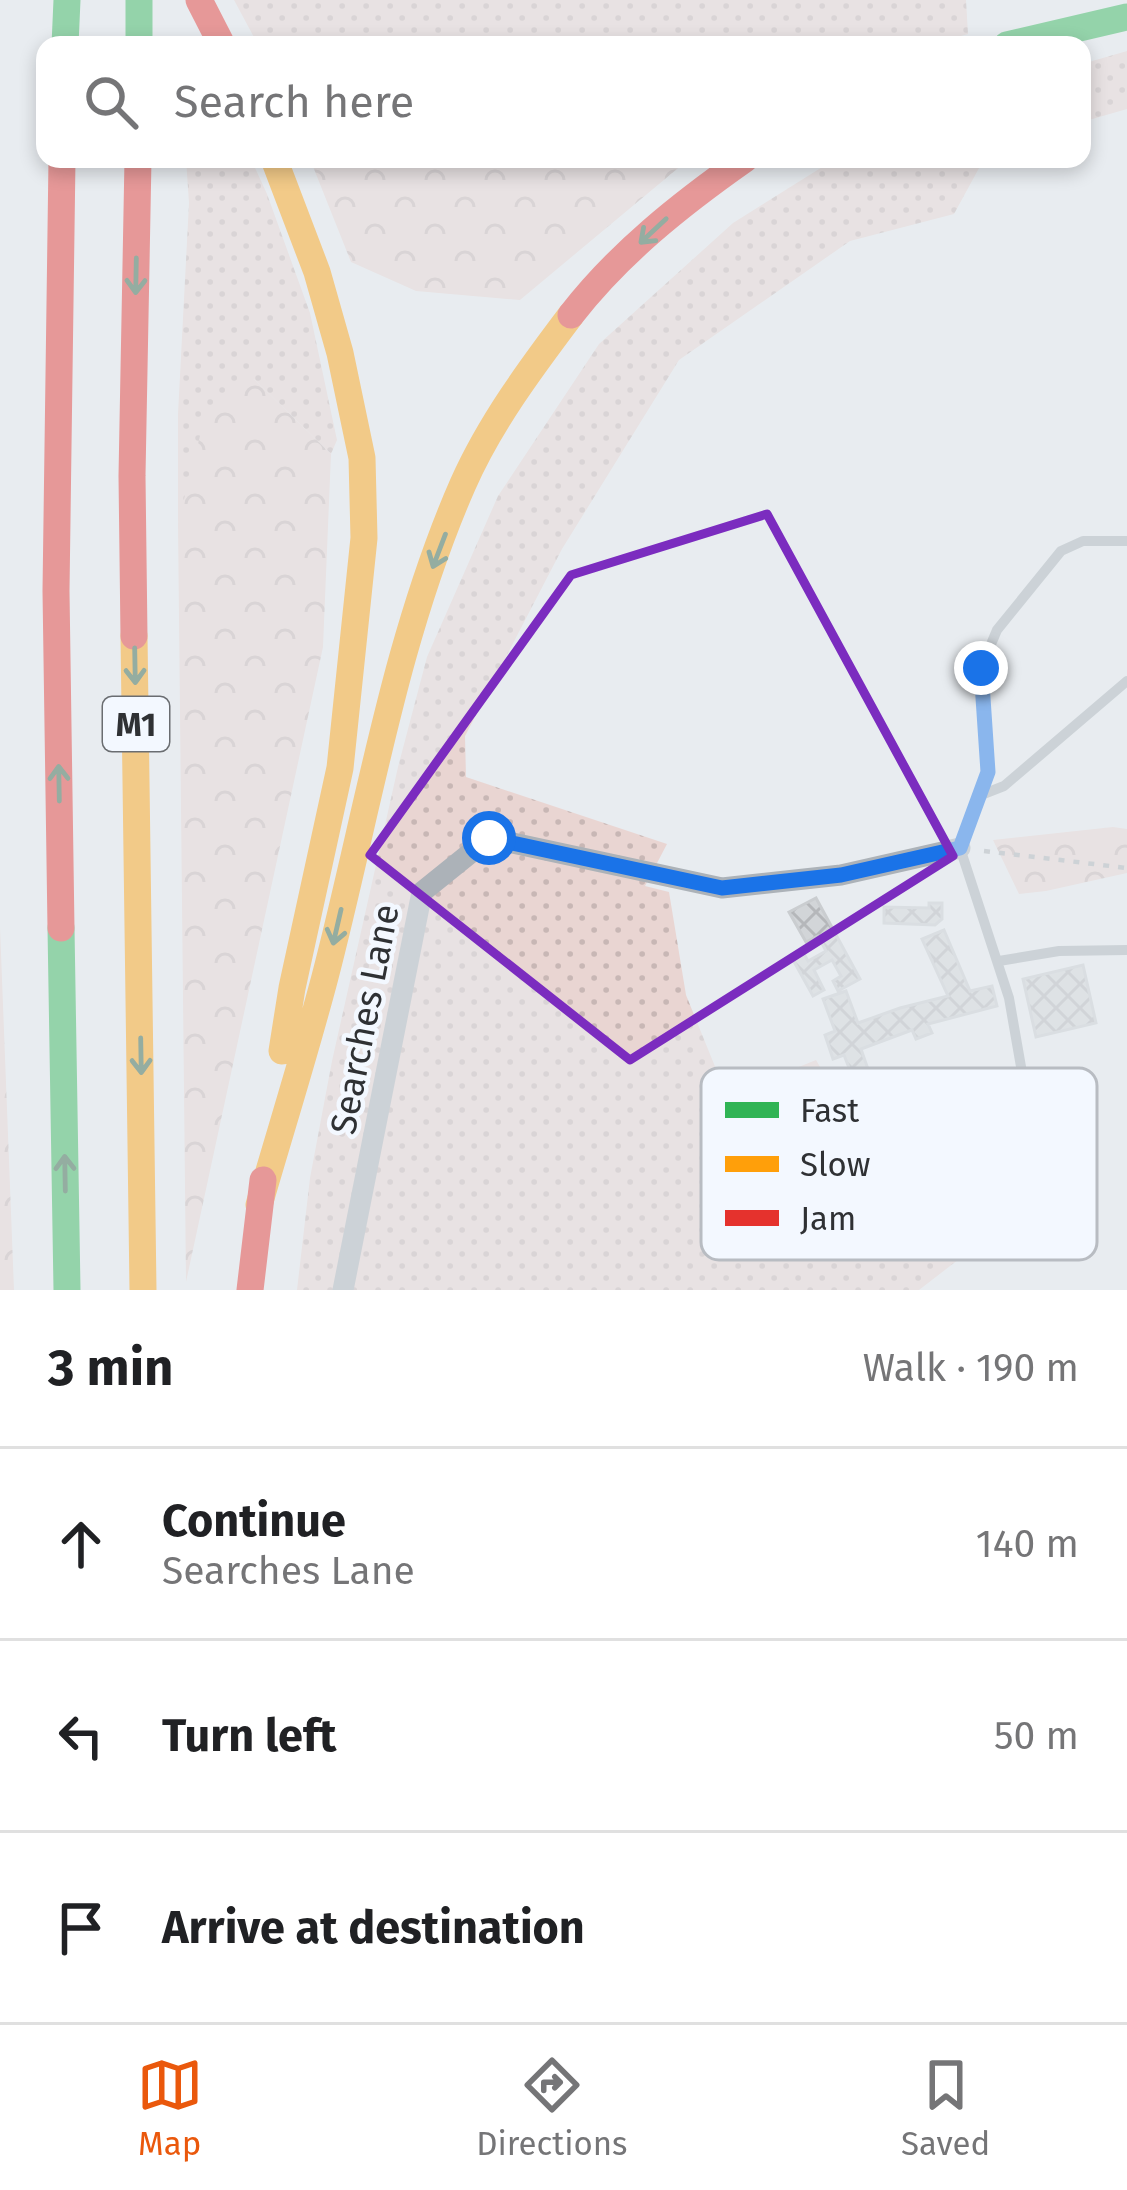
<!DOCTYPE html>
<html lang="en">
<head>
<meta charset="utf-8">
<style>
	:root { --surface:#fff; --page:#f6f6f6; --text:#202124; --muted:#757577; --line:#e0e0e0; --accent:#ea580c }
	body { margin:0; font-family:"Fira Sans",sans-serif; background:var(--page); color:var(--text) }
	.stop { position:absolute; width:36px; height:36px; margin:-27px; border:9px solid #1a73e8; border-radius:50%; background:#fff }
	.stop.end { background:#1a73e8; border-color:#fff; box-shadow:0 3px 12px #0008 }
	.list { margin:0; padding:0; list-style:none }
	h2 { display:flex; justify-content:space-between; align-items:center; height:156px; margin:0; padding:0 48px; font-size:51px }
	h2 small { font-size:39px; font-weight:400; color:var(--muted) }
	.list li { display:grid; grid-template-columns:78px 1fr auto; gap:36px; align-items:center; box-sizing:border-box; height:192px; padding:0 48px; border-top:3px solid var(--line) }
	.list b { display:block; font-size:45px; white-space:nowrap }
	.list p { margin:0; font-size:39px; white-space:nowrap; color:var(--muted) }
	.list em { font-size:39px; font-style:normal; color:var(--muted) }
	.icon { flex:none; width:66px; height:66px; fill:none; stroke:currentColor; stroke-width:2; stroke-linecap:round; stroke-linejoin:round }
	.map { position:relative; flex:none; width:1127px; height:1290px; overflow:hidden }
	.search { position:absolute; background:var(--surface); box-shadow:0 6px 18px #0003; left:36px; right:36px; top:36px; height:132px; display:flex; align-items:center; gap:30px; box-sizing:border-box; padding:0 42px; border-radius:24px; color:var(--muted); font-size:45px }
	.sheet { height:732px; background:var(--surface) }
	nav { display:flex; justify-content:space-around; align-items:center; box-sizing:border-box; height:168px; border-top:3px solid var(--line); background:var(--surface); font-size:33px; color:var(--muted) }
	nav a { display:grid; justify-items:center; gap:6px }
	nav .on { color:var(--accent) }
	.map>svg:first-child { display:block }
</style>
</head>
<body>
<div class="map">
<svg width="1127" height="1290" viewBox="0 0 1127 1290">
	<defs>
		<pattern id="grass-dots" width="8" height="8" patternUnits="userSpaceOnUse" patternTransform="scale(3)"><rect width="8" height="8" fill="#e9d5d2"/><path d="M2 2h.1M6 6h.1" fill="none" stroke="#c8b7b5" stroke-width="1.8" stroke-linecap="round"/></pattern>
		<pattern id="forest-crowns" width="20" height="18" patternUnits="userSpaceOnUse" patternTransform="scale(3)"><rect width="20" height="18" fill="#e9d5d2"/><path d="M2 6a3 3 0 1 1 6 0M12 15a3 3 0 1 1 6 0" fill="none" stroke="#c8b7b5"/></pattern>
		<pattern id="building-cross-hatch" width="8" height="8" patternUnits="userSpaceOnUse" patternTransform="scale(3)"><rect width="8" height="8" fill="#d2d5d8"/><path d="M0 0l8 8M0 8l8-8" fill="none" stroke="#b5b7ba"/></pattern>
	</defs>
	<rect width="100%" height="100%" fill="#e8ecf0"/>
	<path fill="url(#grass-dots)" d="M234,0H966L968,34L929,45H291L256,41Z
		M1127,51V109L1082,122V64Z
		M186,159H251L267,194L310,313L337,440L331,454L254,379L178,523V414L189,203Z
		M835,159H984L954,214L850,241L679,360L562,549L465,736L466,777L667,844L645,886L669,892L686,995L727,1096L816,1060L856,1128L992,1238L976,1246L919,1290H297L310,1178L332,1061L398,767L427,657L498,496L599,344L733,223Z"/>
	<path fill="url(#forest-crowns)" d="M310,159H689L520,300L416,291L351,262Z
		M254,379L331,454L323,647L186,1282L178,523L204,420Z
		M1113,827L1127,829V873L1046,891L1019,894L993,840Z
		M0,927L14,1290H0Z"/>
	<path fill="url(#building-cross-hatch)" stroke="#cacdd0" stroke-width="3" d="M816,898L860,979L838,991L833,981L841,976L832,960L814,970L824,990L813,996L792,958L803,952L808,961L826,951L818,936L806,942L789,912Z
		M929,903H942V919L935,925L884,923V907L929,908Z
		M944,930L970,991L992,986L997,1006L928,1024L932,1033L916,1039L912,1030L861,1049L869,1072L853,1078L844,1055L833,1059L825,1035L835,1031L823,999L846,991L858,1023L900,1008L948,996L922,939Z
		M1083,965L1096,1023L1036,1037L1023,979Z"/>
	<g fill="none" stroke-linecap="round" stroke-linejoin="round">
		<path stroke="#aeb2b7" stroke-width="4.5" stroke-dasharray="6 9" stroke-linecap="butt" d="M984,851L1127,868"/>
		<path stroke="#acb2b8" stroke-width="10" d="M981,795L1004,786L1127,681
			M999,961L1059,951L1127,950
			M1032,1146L1021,1125L1023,1078L1009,998L960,848L988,772L981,668L997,630L1061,551L1083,541H1127"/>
		<path stroke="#acb2b8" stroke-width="21" d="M343,1290L422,892L489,838L722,888L841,875L960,848"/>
		<path stroke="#30b455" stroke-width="27" d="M139,0V45
			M65,45L67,0
			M1007,45L1127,17
			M61,928L67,1290"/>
		<path stroke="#ff9f0a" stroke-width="27" d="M274,159L317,272L340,353L362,458L364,538L340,768L292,988L282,1051
			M134,636L143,1290
			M259,1205C281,1129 305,1053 325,977C368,812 394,641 463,484C490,423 531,368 571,315"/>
		<path stroke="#e5322d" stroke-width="27" d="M199,0L222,45
			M571,315C619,253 681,204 745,159
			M134,636L132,476L138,159
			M61,928L56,591L62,159
			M250,1290L263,1180"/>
	</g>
	<defs><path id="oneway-shaft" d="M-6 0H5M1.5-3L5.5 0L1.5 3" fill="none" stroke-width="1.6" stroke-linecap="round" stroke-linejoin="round" transform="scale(3)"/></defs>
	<g stroke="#2f5f40">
		<use href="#oneway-shaft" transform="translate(653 231) rotate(137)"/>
		<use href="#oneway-shaft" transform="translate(136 276) rotate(91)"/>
		<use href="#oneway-shaft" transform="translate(439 551) rotate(111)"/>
		<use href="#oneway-shaft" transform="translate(135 666) rotate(89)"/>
		<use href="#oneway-shaft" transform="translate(59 783) rotate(-91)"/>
		<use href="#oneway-shaft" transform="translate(337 927) rotate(103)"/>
		<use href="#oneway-shaft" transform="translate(141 1056) rotate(89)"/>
		<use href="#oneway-shaft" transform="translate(65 1173) rotate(-91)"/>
	</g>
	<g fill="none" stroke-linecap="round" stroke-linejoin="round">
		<path stroke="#1a73e8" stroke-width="15" d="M489,838L722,888L841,875L960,848L988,772L981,668"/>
	</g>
	<path d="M0 0H1127V1290H0ZM767,514L953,856L630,1060L370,855L571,575Z" fill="#e8ecf0" fill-opacity=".55" fill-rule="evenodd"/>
	<path fill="none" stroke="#7b2cbf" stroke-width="9" stroke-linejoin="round" d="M767,514L953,856L630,1060L370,855L571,575Z"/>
	<g text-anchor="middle" stroke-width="9" stroke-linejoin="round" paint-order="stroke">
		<rect fill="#f3f8ff" stroke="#6a6d71" stroke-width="3" x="103" y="697" width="66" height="54" rx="9"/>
		<g font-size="33" font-weight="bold" fill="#2f3134">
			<text x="136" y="736">M1</text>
		</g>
		<g font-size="36" fill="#2f3134" stroke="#f3f8ff">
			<text transform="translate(364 1019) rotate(-79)" y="13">Searches Lane</text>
		</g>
	</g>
	<rect x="701" y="1068" width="396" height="192" rx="18" fill="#f3f8ff" stroke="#b8bcc2" stroke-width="3"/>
	<rect x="725" y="1102" width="54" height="16" fill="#30b455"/>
	<rect x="725" y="1156" width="54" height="16" fill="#ff9f0a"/>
	<rect x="725" y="1210" width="54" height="16" fill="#e5322d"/>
	<g font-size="33" fill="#2f3134">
		<text x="800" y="1122">Fast</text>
		<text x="800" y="1176">Slow</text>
		<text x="800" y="1230">Jam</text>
	</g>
</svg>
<div class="stop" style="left:489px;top:838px"></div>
<div class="stop end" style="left:981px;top:668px"></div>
<div class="search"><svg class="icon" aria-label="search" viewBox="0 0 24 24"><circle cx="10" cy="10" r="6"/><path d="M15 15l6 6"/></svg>Search here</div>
</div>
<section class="sheet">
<h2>3 min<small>Walk · 190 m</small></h2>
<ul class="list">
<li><svg class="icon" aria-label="ahead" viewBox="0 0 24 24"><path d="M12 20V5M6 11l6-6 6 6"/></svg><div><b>Continue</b><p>Searches Lane</p></div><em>140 m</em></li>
<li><svg class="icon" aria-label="left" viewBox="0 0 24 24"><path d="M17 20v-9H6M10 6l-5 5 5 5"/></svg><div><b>Turn left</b></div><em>50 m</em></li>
<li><svg class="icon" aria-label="arrive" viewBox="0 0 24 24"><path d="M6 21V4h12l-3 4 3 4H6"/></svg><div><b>Arrive at destination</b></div></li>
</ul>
</section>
<nav>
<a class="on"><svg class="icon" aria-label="map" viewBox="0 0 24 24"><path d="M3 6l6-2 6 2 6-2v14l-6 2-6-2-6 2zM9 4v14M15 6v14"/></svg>Map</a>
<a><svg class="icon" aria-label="directions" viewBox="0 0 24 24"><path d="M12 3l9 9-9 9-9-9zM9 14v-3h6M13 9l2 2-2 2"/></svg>Directions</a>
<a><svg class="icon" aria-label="saved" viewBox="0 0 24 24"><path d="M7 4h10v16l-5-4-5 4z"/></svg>Saved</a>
</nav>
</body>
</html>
